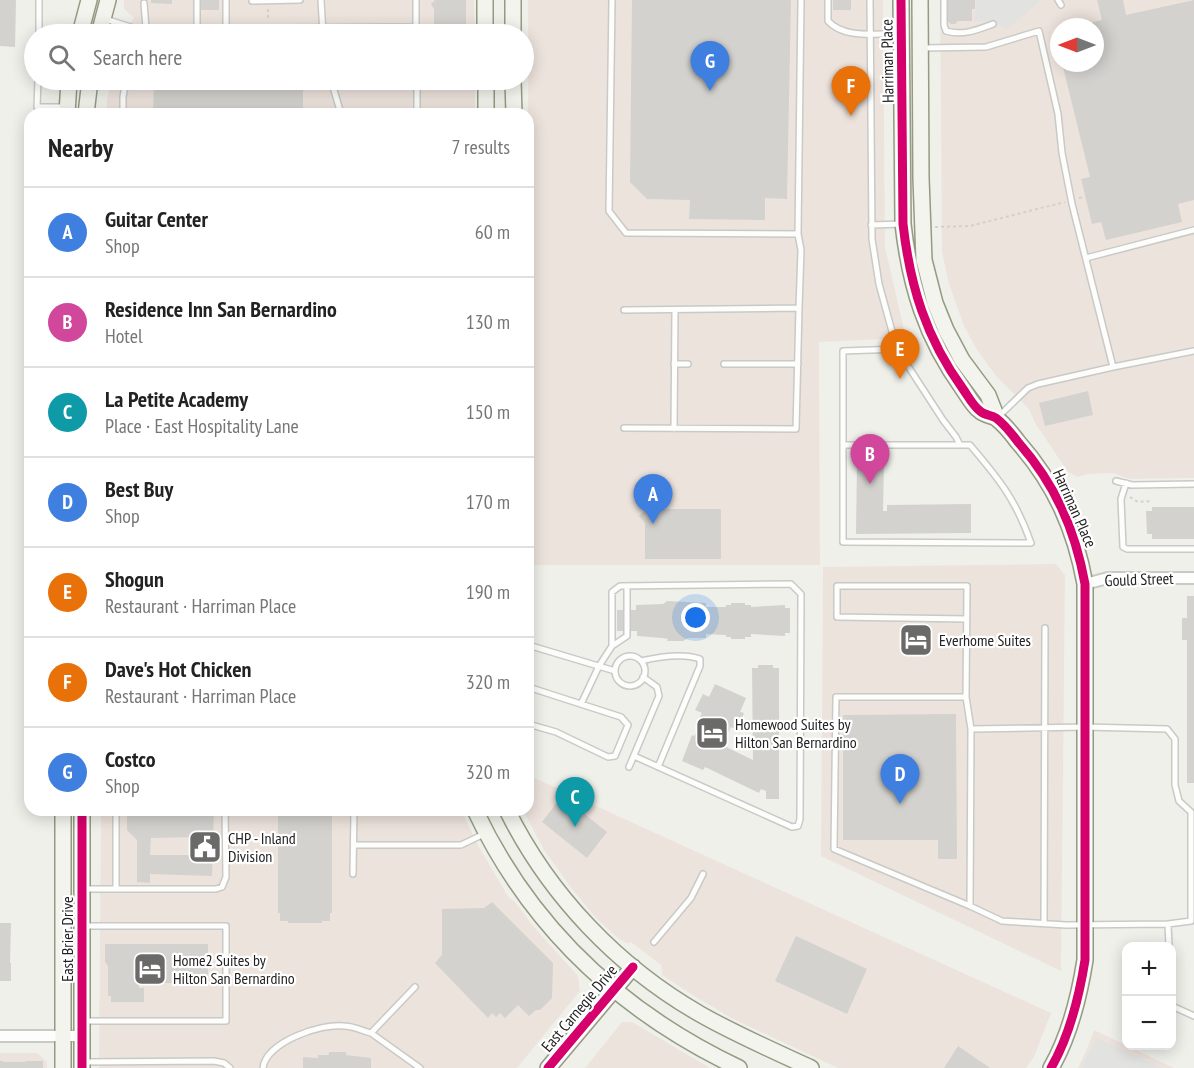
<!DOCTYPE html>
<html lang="en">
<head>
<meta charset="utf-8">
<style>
	:root { --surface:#fff; --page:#f2f2f2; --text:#222; --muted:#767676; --line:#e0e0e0; --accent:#0b8043 }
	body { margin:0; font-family:"PT Sans Narrow",sans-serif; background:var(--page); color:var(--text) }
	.controls { position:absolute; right:18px; bottom:18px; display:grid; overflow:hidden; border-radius:12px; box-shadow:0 3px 15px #0003 }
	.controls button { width:54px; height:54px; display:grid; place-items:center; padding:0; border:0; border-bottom:2px solid var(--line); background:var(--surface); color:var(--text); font:30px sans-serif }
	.compass { position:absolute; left:1050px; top:18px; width:54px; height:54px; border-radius:50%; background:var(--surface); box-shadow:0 3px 15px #0003; rotate:270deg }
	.you { position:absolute; left:696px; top:618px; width:21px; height:21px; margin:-15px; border:4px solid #fff; border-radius:50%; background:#1a73e8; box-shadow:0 0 0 9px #1a73e833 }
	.badge { display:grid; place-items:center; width:39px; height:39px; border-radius:50%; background:var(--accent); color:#fff; font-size:20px; font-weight:700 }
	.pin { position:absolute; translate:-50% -50px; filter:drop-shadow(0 2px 3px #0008) }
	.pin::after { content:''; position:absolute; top:32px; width:21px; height:18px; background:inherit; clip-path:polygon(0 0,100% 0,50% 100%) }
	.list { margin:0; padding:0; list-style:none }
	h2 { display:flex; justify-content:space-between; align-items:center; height:78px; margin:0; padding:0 24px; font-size:26px }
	h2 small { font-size:20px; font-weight:400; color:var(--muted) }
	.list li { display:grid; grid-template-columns:39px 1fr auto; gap:18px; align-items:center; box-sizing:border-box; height:90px; padding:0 24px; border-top:2px solid var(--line) }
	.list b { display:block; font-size:22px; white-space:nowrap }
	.list p { margin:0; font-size:20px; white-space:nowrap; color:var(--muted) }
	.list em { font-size:20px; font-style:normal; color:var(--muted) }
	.icon { flex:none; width:33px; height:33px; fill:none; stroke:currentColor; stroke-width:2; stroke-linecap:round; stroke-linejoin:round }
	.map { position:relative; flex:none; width:1194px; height:1068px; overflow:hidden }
	.search { position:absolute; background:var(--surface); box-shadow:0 3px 15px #0003; left:24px; top:24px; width:510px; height:66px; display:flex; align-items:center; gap:15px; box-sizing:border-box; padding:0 21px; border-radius:33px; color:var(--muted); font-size:22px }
	.panel { position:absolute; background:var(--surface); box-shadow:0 3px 15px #0003; left:24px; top:108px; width:510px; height:708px; border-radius:18px }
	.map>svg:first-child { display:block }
</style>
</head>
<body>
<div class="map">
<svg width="1194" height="1068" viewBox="0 0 1194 1068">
	<rect width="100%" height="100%" fill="#f0f0eb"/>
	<path fill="#ede3dd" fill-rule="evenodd" d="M124,0H474L475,34H123L134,18L124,9Z
		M528,0H883L885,247L906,338L819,342L820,565H528Z
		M940,0H1194V478L1129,479L1113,473L1088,474L1078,477L1068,472L1035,423L1029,409L997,377L977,350L964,326L949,284L942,252ZM1059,27H1095V63H1059Z
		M111,80H475V114H107V100Z
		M1056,564L1065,575L1061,971L821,856L823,567Z
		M528,775L1051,1013L1034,1057L1026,1068H838L733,1019L694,996L662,975L661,965L631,942L627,943L619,939L597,919L572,889L544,850L523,810H528Z
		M101,810H461L479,847L509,898L514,901L534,927L578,976L580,991L517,1068H99Z
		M622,1022H632L710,1068H585Z
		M1094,1030L1174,1068H1078L1087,1049Z
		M0,1053H37L47,1062V1068H0Z"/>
	<path fill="#e2e2e0" d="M976,0H1041L1006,31L1002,26L985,21H975Z
		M1097,1038L1163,1068H1081Z"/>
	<path fill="#d3d2ce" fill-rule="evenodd" d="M0,0H16L15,47L0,46Z
		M151,0H172V4L151,3Z
		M201,0H219V10H201Z
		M435,0H466V34H434V9L431,4Z
		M632,0H791L787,199L765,198V220L689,219L690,200L647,199L630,182Z
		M833,0H851V10H833Z
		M940,0H975V9H972V21H958L955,24H951L947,21V12H940Z
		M1097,0H1123L1126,15L1194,0V200L1178,204L1182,222L1106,240L1101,222L1092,224L1081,179L1090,177L1062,63H1095V27L1076,26L1102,20Z
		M154,80H303V114H153Z
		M1088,391L1093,415L1045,426L1039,403Z
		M857,462L884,463L883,511H887V505L971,504V533L856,534Z
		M1152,507H1194V539H1152V534H1147L1146,511H1152Z
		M647,508L652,513V509H721V559H645V523L639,516Z
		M1187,596H1194V783H1187V640H1182V618H1187Z
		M667,601L706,603V607H726V605H731V603H745V605H751V607L785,605V608H790V633H785V636L751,634V637H745V639H731V637H726V635L706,634V638H688L683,641H667L668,639L662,638L637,636V631H617V610H636V605L663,604Z
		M758,665H773V668H779V799H766V791L761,789L759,793L705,767L703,770L682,761L692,735L694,736L699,727L696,725L702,713L695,710L703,694L709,697L715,684L746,698L740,712L744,713L737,730L731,727L725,739L714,734L713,738L717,740L716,742L753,760L752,668H758Z
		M956,714L957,859H938V840H843V715Z
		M562,796L607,832L587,858L542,822Z
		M127,810H151L150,815L197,813V811L214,810L212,876L150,874V883L137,882V840L127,830ZM198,837L197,855H150L151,838Z
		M278,810H332V913H330V921H322V923H288V921H280V913H278Z
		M492,902L553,963L552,998L540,1010H536L529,1016L518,1005L505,1018L500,1013L496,1017L492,1013L488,1018L435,963L442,955V909L484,908Z
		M0,923H11L10,963H11V981H0Z
		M796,936L867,969L847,1014L775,981Z
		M105,944H208V981H203V983H150V979H139V988H144V1002H111V996H108V966L105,962Z
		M958,1046L990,1068H944Z
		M329,1052H346V1055L371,1058V1068H303V1057L318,1058V1055H329Z
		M0,1061H3V1062H25V1061H43V1068H0Z"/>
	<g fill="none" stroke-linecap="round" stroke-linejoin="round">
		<defs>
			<path id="lane" d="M226,0V29
				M321,0L323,34
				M416,0V34
				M612,0L609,211L626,233L798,234L801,250L799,308L624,310
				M828,0V21C844,39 876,33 899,34
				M870,0L872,239L879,284L893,335L906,363L943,420L956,437L960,445
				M944,0V25L946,31C963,36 977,30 993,24
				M1058,0L1061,5
				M252,1L300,0
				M144,3L146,28
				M105,19L137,29L416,27
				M197,29V0
				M39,34V0
				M922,48L986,47L1039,31L1058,114L1062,153L1072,204L1113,367L1038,384L1028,388L998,417
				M38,80L37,107H65
				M331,80L341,114
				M417,80V114
				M123,114V97L126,80
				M871,225L903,224
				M798,234L801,0
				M1086,258L1194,230
				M674,364H688
				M724,364H798
				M1113,367L1194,351
				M624,428L796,429L799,308
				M674,429L675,310
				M843,445H970C999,479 1016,500 1031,543L843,542V351L900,349
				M1116,481L1132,485L1194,484
				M1126,483L1121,499L1123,547L1127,549H1194
				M967,619L837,617V586H967L966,697L971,729
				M528,645L615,671
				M612,646L627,636V586
				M615 671a15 15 0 1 1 30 0a15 15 0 1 1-30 0Z
				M641,661C658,657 683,653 700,659V666L658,767
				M528,687L621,717L628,725L615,756L608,757L556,732L528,724
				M966,697H836L834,849L970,906
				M581,704L599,666L612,646V592L620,586L791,584L801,594L800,819L798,826L792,827L634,756
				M1085,727L1167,729L1175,739V785L1179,801L1191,812V921L1168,924L1066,925L1002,921L970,906L971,729Z
				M629,767L659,696L657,687L643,677
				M116,810V889
				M354,845H461L484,834
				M353,874L354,810
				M84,889H216L222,887L226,877L225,810
				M1044,923L1045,628
				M1168,924L1169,946
				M654,942L691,898L703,874
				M415,987L371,1033L420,1068
				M1172,1006L1194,1016
				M83,1021H226V926H85
				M84,1062L214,1061L224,1063L230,1068
				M263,1068C266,1042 321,1023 344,1026C353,1026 363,1031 371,1033"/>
			<path id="street" d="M1085,584L1108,578H1194
				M0,1036H82"/>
			<path id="secondary" d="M485,0V34
				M901,0L903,224C910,286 926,338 963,389C968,396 973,406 980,411C984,415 991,415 996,418C1004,424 1012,434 1018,442C1055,484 1075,529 1085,584V960C1079,998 1070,1035 1051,1068
				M920,0L921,178L924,260L935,303L946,330L962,360L988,395L997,418
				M80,34L89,0
				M99,34L108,0
				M513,34V0
				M486,80V114
				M513,80L514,114
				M67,114L69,80
				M86,114L90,80
				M475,810C531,929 621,1012 739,1068
				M507,810C549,895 618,967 700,1014C735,1034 774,1051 811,1068
				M63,1068V810
				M82,1068V810
				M548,1068L633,967"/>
		</defs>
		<use href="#lane" stroke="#c9c9c7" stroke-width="8"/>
		<use href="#street" stroke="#c9c9c7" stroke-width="14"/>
		<use href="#secondary" stroke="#939b82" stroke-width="18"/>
		<path stroke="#d8cfc9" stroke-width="2" stroke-dasharray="3 3" stroke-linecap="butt" d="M268,9V21
			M1079,198L1085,197
			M935,227L970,226L1065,202
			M1130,497L1138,502L1152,501"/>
		<use href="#lane" stroke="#fdfdfc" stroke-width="5"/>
		<use href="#street" stroke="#fdfdfc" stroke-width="10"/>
		<use href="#secondary" stroke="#f3f4ed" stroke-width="15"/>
		<defs>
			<path id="cycleway" d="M901,0L903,224C910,286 926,338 963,389C968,396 973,406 980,411C984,415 991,415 996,418C1004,424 1012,434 1018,442C1055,484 1075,529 1085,584V960C1079,998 1070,1035 1051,1068
				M82,1068V810
				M548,1068L633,967"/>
		</defs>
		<use href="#cycleway" stroke="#fff" stroke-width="13"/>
		<use href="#cycleway" stroke="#d6006c" stroke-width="9"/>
	</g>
	<defs>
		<symbol id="hotel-square" viewBox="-11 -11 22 22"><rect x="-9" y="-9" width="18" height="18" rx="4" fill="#6a6a68" stroke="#fff"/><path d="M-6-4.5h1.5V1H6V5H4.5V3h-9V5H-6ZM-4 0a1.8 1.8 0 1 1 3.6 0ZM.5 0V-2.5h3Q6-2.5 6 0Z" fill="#fff"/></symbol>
		<symbol id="civic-square" viewBox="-11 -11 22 22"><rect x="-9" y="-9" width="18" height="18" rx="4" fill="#6a6a68" stroke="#fff"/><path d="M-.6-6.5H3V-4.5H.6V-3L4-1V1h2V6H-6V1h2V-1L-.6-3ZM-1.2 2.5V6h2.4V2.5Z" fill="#fff"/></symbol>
	</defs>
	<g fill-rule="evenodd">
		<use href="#hotel-square" x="897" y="621" width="38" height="38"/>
		<use href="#hotel-square" x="693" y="714" width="38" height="38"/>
		<use href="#civic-square" x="186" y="828" width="38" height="38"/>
		<use href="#hotel-square" x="131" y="950" width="38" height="38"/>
	</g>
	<g text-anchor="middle" stroke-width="4.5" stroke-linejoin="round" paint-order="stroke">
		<g font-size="16" fill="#222" stroke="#fff">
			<text transform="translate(887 61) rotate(-91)" y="6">Harriman Place</text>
			<text transform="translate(1075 508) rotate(66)" y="6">Harriman Place</text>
			<text transform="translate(1139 579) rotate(-2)" y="6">Gould Street</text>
			<text transform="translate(67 939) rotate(-90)" y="6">East Brier Drive</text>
			<text transform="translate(579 1008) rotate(-50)" y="6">East Carnegie Drive</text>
		</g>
		<g font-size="16" fill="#222" stroke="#fff" text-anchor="start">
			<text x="939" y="646">Everhome Suites</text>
			<text x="735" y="730">Homewood Suites by<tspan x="735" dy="18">Hilton San Bernardino</tspan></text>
			<text x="228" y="844">CHP - Inland<tspan x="228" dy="18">Division</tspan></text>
			<text x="173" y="966">Home2 Suites by<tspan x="173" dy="18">Hilton San Bernardino</tspan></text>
		</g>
	</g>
</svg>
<div class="controls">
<button>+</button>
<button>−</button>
</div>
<svg class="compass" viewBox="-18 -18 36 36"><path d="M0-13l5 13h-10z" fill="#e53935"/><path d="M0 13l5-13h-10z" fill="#767676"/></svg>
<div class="you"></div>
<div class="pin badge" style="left:653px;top:524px;background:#3f7fe0">A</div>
<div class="pin badge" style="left:870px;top:484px;background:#d1479c">B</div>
<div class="pin badge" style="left:575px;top:827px;background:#0f9aa8">C</div>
<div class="pin badge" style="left:900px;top:804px;background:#3f7fe0">D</div>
<div class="pin badge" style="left:900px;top:379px;background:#e8710a">E</div>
<div class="pin badge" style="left:851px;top:116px;background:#e8710a">F</div>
<div class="pin badge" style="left:710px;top:91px;background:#3f7fe0">G</div>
<div class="search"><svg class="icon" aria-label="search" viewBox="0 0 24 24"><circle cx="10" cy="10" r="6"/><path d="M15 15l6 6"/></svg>Search here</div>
<section class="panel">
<h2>Nearby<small>7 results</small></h2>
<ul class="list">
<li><span class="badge" style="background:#3f7fe0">A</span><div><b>Guitar Center</b><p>Shop</p></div><em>60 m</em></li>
<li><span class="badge" style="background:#d1479c">B</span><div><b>Residence Inn San Bernardino</b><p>Hotel</p></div><em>130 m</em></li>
<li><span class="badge" style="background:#0f9aa8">C</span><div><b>La Petite Academy</b><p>Place · East Hospitality Lane</p></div><em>150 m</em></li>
<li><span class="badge" style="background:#3f7fe0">D</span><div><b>Best Buy</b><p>Shop</p></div><em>170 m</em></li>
<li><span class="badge" style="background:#e8710a">E</span><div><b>Shogun</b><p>Restaurant · Harriman Place</p></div><em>190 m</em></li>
<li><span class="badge" style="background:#e8710a">F</span><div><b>Dave's Hot Chicken</b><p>Restaurant · Harriman Place</p></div><em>320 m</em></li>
<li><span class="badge" style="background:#3f7fe0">G</span><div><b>Costco</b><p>Shop</p></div><em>320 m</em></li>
</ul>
</section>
</div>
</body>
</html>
